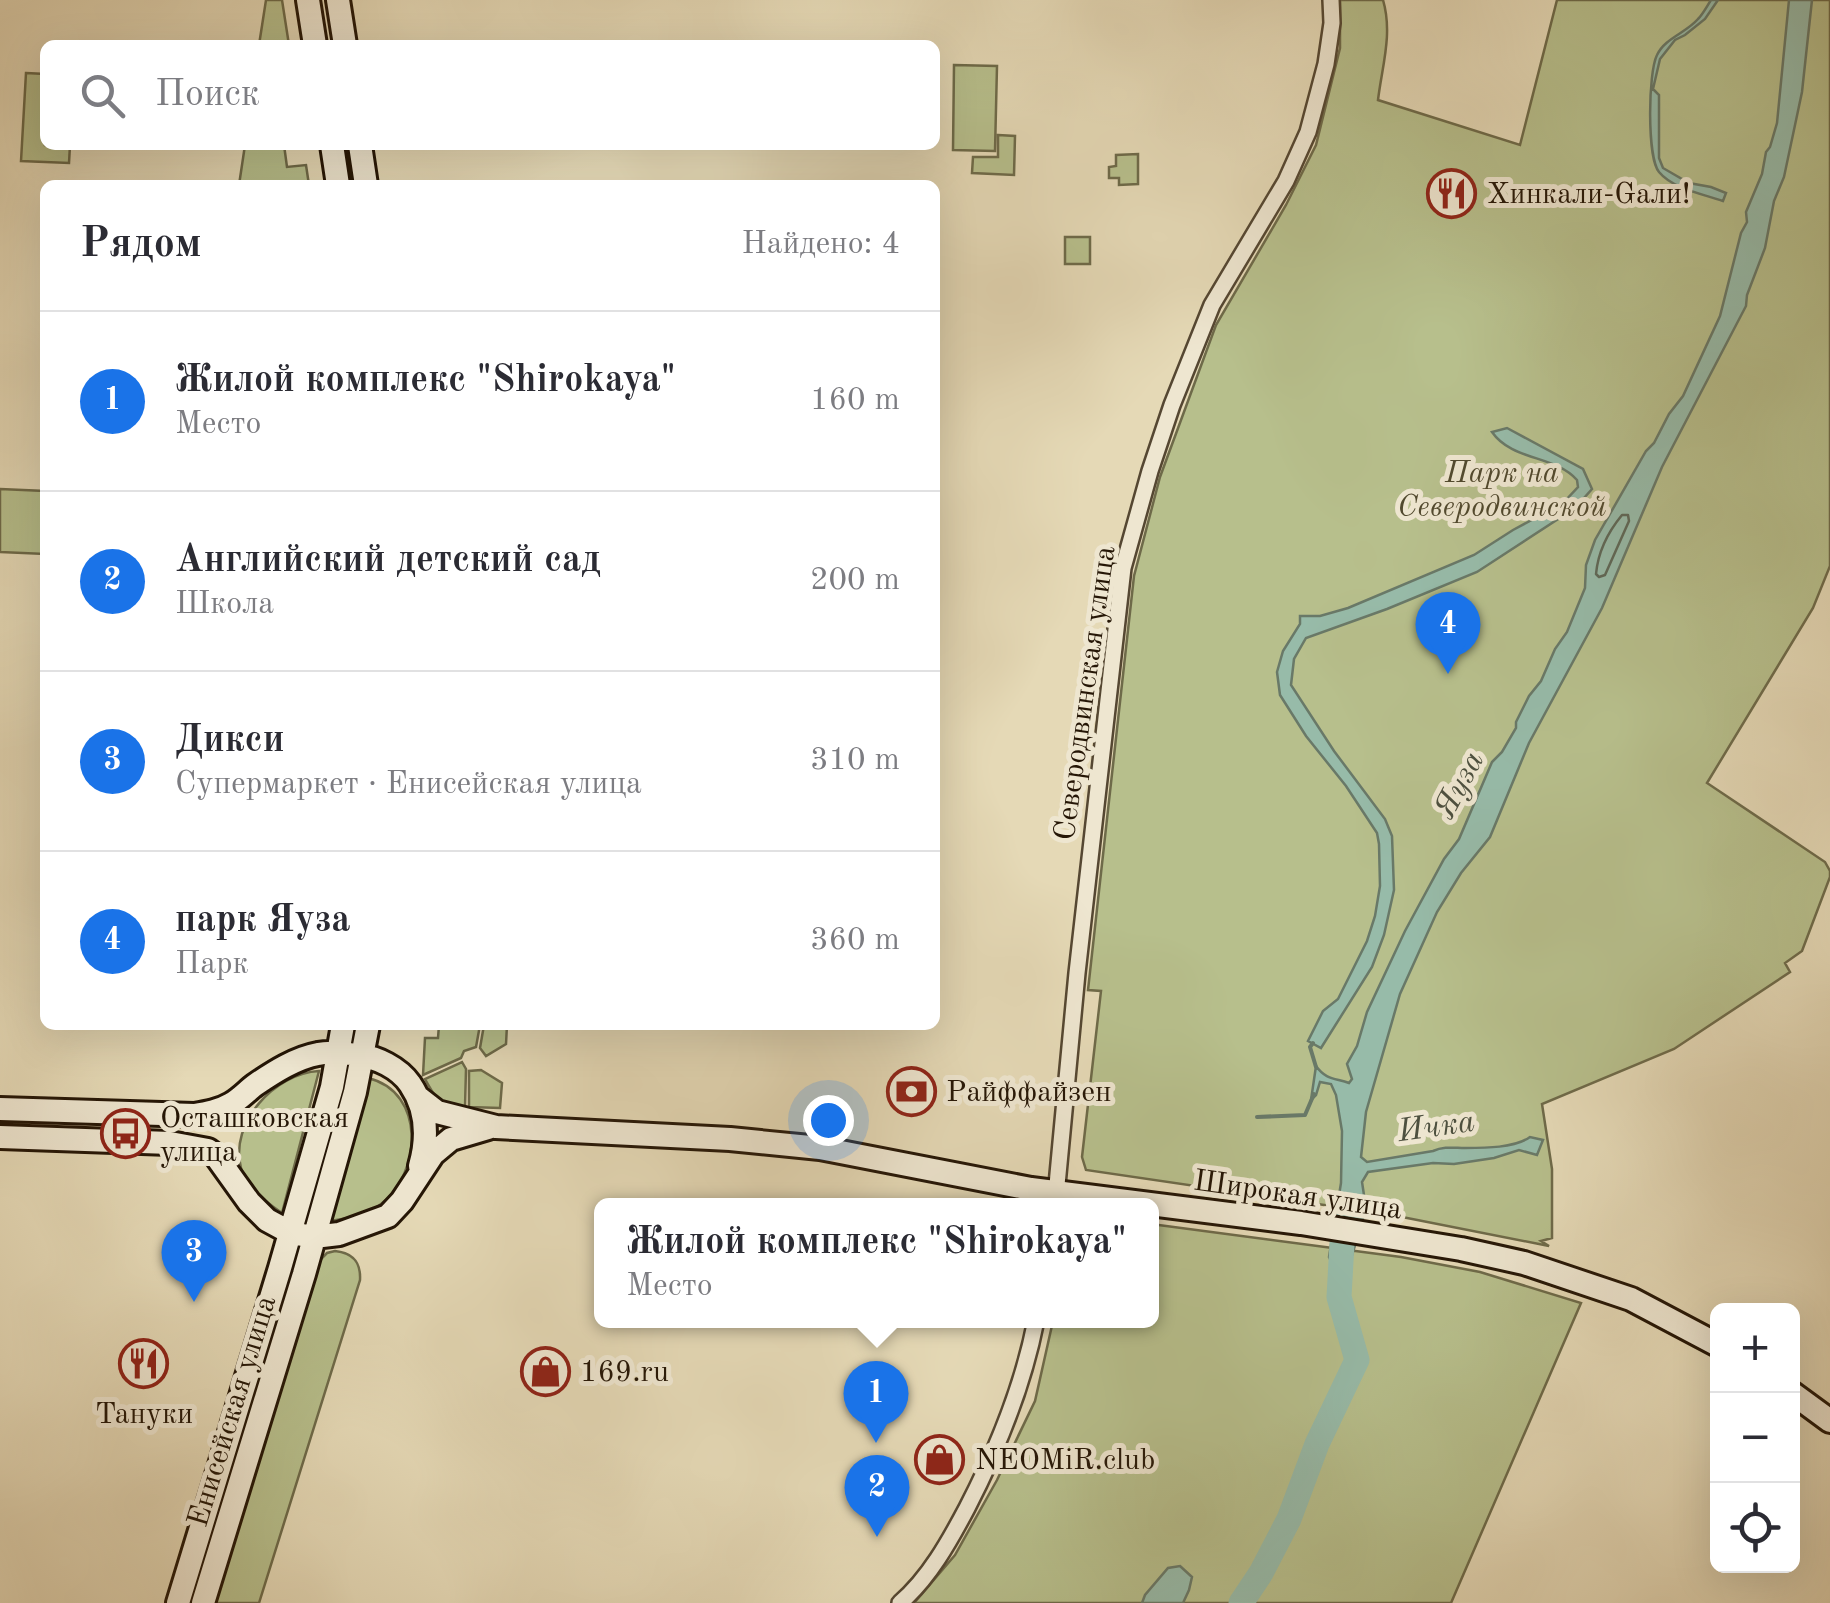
<!DOCTYPE html>
<html lang="ru">
<head>
<meta charset="utf-8">
<style>
	:root { --surface:#fff; --page:#f7f7f7; --text:#2b2b33; --muted:#7c7c81; --line:#e1e1e2; --accent:#1a73e8 }
	body { margin:0; font-family:"Old Standard TT",serif; background:var(--page); color:var(--text) }
	.controls { position:absolute; right:30px; bottom:30px; display:grid; overflow:hidden; border-radius:15px; box-shadow:0 10px 40px #0002 }
	.controls button { width:90px; height:90px; display:grid; place-items:center; padding:0; border:0; border-bottom:2px solid var(--line); background:var(--surface); color:var(--text); font:50px sans-serif }
	.you { position:absolute; left:828px; top:1120px; width:35px; height:35px; margin:-25px; border:8px solid #fff; border-radius:50%; background:#1a73e8; box-shadow:0 0 0 15px #1a73e833 }
	.badge { display:grid; place-items:center; width:65px; height:65px; border-radius:50%; background:var(--accent); color:#fff; font-size:32px; font-weight:700 }
	.pin { position:absolute; translate:-50% -82px; filter:drop-shadow(0 2px 5px #0008) }
	.pin::after { content:''; position:absolute; top:52px; width:35px; height:30px; background:inherit; clip-path:polygon(0 0,100% 0,50% 100%) }
	.popup { position:absolute; left:594px; top:1198px; width:565px; height:130px; box-sizing:border-box; display:grid; place-content:center; border-radius:15px; background:var(--surface); filter:drop-shadow(0 2px 8px #0005); font-size:32px; white-space:nowrap; color:var(--muted) }
	.popup b { font-size:38px; color:var(--text) }
	.popup::after { content:''; position:absolute; left:50%; top:100%; margin-left:-20px; border:20px solid transparent; border-top-color:var(--surface) }
	.list { margin:0; padding:0; list-style:none }
	h2 { display:flex; justify-content:space-between; align-items:center; height:130px; margin:0; padding:0 40px; font-size:42px }
	h2 small { font-size:32px; font-weight:400; color:var(--muted) }
	.list li { display:grid; grid-template-columns:65px 1fr auto; gap:30px; align-items:center; box-sizing:border-box; height:180px; padding:0 40px; border-top:2px solid var(--line) }
	.list b { display:block; font-size:38px; white-space:nowrap }
	.list p { margin:0; font-size:32px; white-space:nowrap; color:var(--muted) }
	.list em { font-size:32px; font-style:normal; color:var(--muted) }
	.icon { flex:none; width:55px; height:55px; fill:none; stroke:currentColor; stroke-width:2; stroke-linecap:round; stroke-linejoin:round }
	.map { position:relative; flex:none; width:1830px; height:1603px; overflow:hidden }
	.search { position:absolute; background:var(--surface); box-shadow:0 10px 40px #0002; left:40px; top:40px; width:900px; height:110px; display:flex; align-items:center; gap:25px; box-sizing:border-box; padding:0 35px; border-radius:15px; color:var(--muted); font-size:38px }
	.panel { position:absolute; background:var(--surface); box-shadow:0 10px 40px #0002; left:40px; top:180px; width:900px; height:850px; border-radius:15px }
	.map>svg:first-child { display:block }
</style>
</head>
<body>
<div class="map">
<svg width="1830" height="1603" viewBox="0 0 1830 1603">
	<rect width="100%" height="100%" fill="#e5d9b6"/>
	<filter id="stains"><feTurbulence type="fractalNoise" baseFrequency=".002" numOctaves="4"/><feColorMatrix values="0 0 0 0 .2 0 0 0 0 .09 0 0 0 0 .02 0 0 0 .5 -.17"/></filter>
	<radialGradient id="worn" r=".72"><stop offset=".6" stop-color="#630" stop-opacity="0"/><stop offset="1" stop-color="#630" stop-opacity=".3"/></radialGradient>
	<path fill="#b7bf8c" stroke="#6e6a49" stroke-width="2.5" d="M266,0H282L289,45H259Z
		M1340,0H1383C1393,34 1382,66 1378,100L1520,145L1557,0H1830V566L1813,608L1707,783L1825,862L1830,871V877L1802,951L1785,963L1790,972L1674,1049L1542,1104L1552,1169V1238L1541,1241L1549,1246L1392,1215L1086,1170L1082,1157L1101,991L1088,990L1134,576L1160,477L1216,325L1286,205L1316,145L1340,48Z
		M954,65L997,66L995,151L953,150Z
		M26,73L45,74V145H70L69,163L21,161Z
		M998,135L1015,136L1014,175L972,173L973,157H998Z
		M245,145H284L287,167L306,165L309,185H239Z
		M1138,154V184L1119,185V178H1109V167L1116,166V155Z
		M1065,237H1090V264H1065Z
		M0,489L45,491V554L0,552Z
		M439,1025H480L476,1047L464,1051L461,1058L423,1075L425,1038H438Z
		M484,1025H507L506,1044L486,1056L480,1048Z
		M462,1062L466,1069L465,1107C438,1106 438,1102 425,1079Z
		M481,1070L502,1083L500,1108L469,1107V1071Z
		M319,1071L282,1213C267,1203 246,1187 241,1168C229,1123 275,1073 319,1071Z
		M368,1078C426,1092 422,1173 381,1204C366,1216 348,1218 330,1221Z
		M1151,1224L1401,1257L1480,1272L1581,1303L1451,1603H914L955,1555L997,1480L1035,1401L1053,1321L1151,1320Z
		M335,1251C353,1253 361,1262 360,1280L259,1603H214L319,1261L327,1253Z"/>
	<path fill="#97bba9" stroke="#697968" stroke-width="2.5" d="M1711,0H1718L1705,19L1685,35L1675,40L1660,59L1653,89L1659,95V158L1663,168L1689,183L1711,187L1726,193L1723,201C1703,194 1673,189 1659,172C1647,157 1648,73 1657,55C1665,38 1686,33 1698,19C1703,14 1707,6 1711,0Z
		M1789,0H1812L1802,92L1784,177L1774,201L1765,248L1747,295L1746,306L1662,467L1602,608L1529,743L1490,837L1461,873L1437,912L1400,994L1366,1112L1361,1157L1367,1162L1433,1151C1444,1146 1454,1148 1465,1148C1485,1148 1515,1148 1530,1137L1543,1140L1537,1155L1519,1150L1494,1158L1454,1164L1433,1163L1368,1172L1362,1182L1366,1208L1348,1269L1339,1278L1329,1257L1341,1183L1342,1131L1336,1095L1331,1084L1320,1082L1316,1095L1311,1100L1316,1066C1326,1080 1335,1078 1349,1083L1352,1079L1347,1064L1357,1046L1367,1012L1405,931L1444,859L1459,839L1492,762L1502,752L1516,728V722L1529,696L1541,681L1555,649L1567,632L1585,588L1586,565L1595,540L1646,451L1654,443L1669,414L1683,396L1720,316L1741,233L1747,222L1746,212L1762,174L1766,152L1770,147L1777,123Z
		M1507,428L1583,469L1592,489L1575,508L1477,572L1387,609L1306,638L1294,659L1291,685L1334,751L1385,819L1392,836L1394,890L1384,935L1372,967L1321,1048L1308,1041L1323,1011L1338,999L1367,941L1375,916L1380,886L1379,844L1377,833L1346,786L1306,736L1280,695L1277,672L1283,651L1300,624V616H1320L1348,608L1474,555L1513,530L1563,503L1578,487L1577,480C1555,455 1512,461 1492,432Z
		M1180,1566L1192,1577L1189,1590L1183,1603H1142L1145,1595L1168,1568Z"/>
	<g fill="none" stroke-linecap="round" stroke-linejoin="round">
		<path stroke="#5e6858" stroke-width="2.5" d="M1622,515H1628L1629,521L1605,575L1599,577L1596,574C1598,552 1608,532 1622,515Z"/>
		<path stroke="#697968" stroke-width="4" d="M1313,1043L1310,1047L1316,1067
			M1257,1117L1305,1115L1314,1094"/>
		<path stroke="#97bba9" stroke-width="25" d="M1241,1603L1261,1573L1289,1519L1317,1444L1357,1360L1339,1297L1342,1243"/>
		<defs>
			<path id="minor" d="M1055,1206L1077,973L1123,568L1150,471L1172,405L1212,305L1286,181L1308,132L1326,64L1332,23L1331,0
				M900,1603C929,1578 949,1542 967,1508C998,1448 1023,1387 1036,1320"/>
			<path id="secondary" d="M308,0L315,45
				M338,0L345,45
				M332,145L338,185
				M360,145L366,185
				M419,1098L437,1112L496,1127L730,1139L820,1148L1031,1189L1301,1223L1461,1249L1524,1263L1631,1299L1718,1345
				M0,1109L194,1115C207,1113 219,1111 231,1104C240,1099 247,1091 255,1085C274,1072 296,1058 318,1054C331,1051 345,1053 357,1055C377,1057 399,1068 410,1084C427,1109 428,1138 420,1166
				M0,1137L170,1143L208,1150L216,1156L249,1202L267,1220L291,1233L314,1237L339,1234L388,1216L402,1201L433,1154L451,1139L488,1128
				M1792,1393L1830,1421
				M178,1603L280,1268L332,1087L343,1025
				M203,1603L304,1274L355,1092L368,1025"/>
		</defs>
		<use href="#minor" stroke="#554732" stroke-width="20"/>
		<use href="#secondary" stroke="#251606" stroke-width="28"/>
		<use href="#minor" stroke="#eee6d0" stroke-width="15"/>
		<use href="#secondary" stroke="#eee6d0" stroke-width="22"/>
	</g>
	<defs>
		<symbol id="restaurant-ring" viewBox="-11 -11 22 22"><circle r="9.5" fill="#eee6d0" stroke="#8f2418" stroke-width="1.5"/><path d="M-5-6h1v4h1v-4h1v4h1v-4h1v5L-1.5 .5V6h-2V.5L-5-1ZM5-6V6H3V1.5H1.5Q1.5-4 5-6Z" fill="#8f2418"/></symbol>
		<symbol id="bank-ring" viewBox="-11 -11 22 22"><circle r="9.5" fill="#eee6d0" stroke="#8f2418" stroke-width="1.5"/><path d="M-6-4H6V4H-6ZM0-2.3a2.3 2.3 0 1 0 0 4.6a2.3 2.3 0 1 0 0-4.6Z" fill="#8f2418"/></symbol>
		<symbol id="bus-ring" viewBox="-11 -11 22 22"><circle r="9.5" fill="#eee6d0" stroke="#8f2418" stroke-width="1.5"/><path d="M-5-6H5V4H4V6H2V4H-2V6H-4V4H-5ZM-3.5-4V0h7V-4ZM-3.5 1.2v1.5H-2V1.2ZM2 1.2v1.5H3.5V1.2Z" fill="#8f2418"/></symbol>
		<symbol id="shop-ring" viewBox="-11 -11 22 22"><circle r="9.5" fill="#eee6d0" stroke="#8f2418" stroke-width="1.5"/><path d="M-5-2.5h2.3a2.7 3.5 0 0 1 5.4 0H5L5.5 6h-11ZM-1.5-2.5h3a1.5 2.3 0 0 0-3 0Z" fill="#8f2418"/></symbol>
	</defs>
	<g fill-rule="evenodd">
		<use href="#restaurant-ring" x="1424" y="166" width="55" height="55"/>
		<use href="#bank-ring" x="884" y="1064" width="55" height="55"/>
		<use href="#bus-ring" x="98" y="1106" width="55" height="55"/>
		<use href="#restaurant-ring" x="116" y="1336" width="55" height="55"/>
		<use href="#shop-ring" x="518" y="1344" width="55" height="55"/>
		<use href="#shop-ring" x="912" y="1432" width="55" height="55"/>
	</g>
	<g text-anchor="middle" stroke-width="10" stroke-linejoin="round" paint-order="stroke">
		<g font-size="30" fill="#251606" stroke="#eee6d0" text-anchor="start">
			<text x="1487" y="203">Хинкали-Gали!</text>
			<text x="946" y="1101">Райффайзен</text>
			<text x="160" y="1127">Осташковская<tspan x="160" dy="34">улица</tspan></text>
			<text x="580" y="1381">169.ru</text>
			<text x="144" y="1423" text-anchor="middle">Тануки</text>
			<text x="975" y="1469">NEOMiR.club</text>
		</g>
		<g font-size="30" font-style="italic" fill="#51492e" stroke="#eee6d0">
			<text x="1502" y="482">Парк на<tspan x="1502" dy="34">Северодвинской</tspan></text>
		</g>
		<g font-size="30" fill="#251606" stroke="#eee6d0">
			<text transform="translate(1084 693) rotate(-82)" y="10">Северодвинская улица</text>
			<text transform="translate(1298 1194) rotate(8)" y="10">Широкая улица</text>
			<text transform="translate(231 1411) rotate(-73)" y="10">Енисейская улица</text>
		</g>
		<g font-size="32" font-style="italic" fill="#4d503f" stroke="#eee6d0">
			<text transform="translate(1458 784) rotate(-62)" y="11">Яуза</text>
			<text transform="translate(1436 1125) rotate(-8)" y="11">Ичка</text>
		</g>
	</g>
	<rect width="100%" height="100%" filter="url(#stains)"/>
	<rect width="100%" height="100%" fill="url(#worn)"/>
</svg>
<div class="controls">
<button>+</button>
<button>−</button>
<button><svg class="icon" aria-label="locate" viewBox="0 0 24 24"><circle cx="12" cy="12" r="6"/><path d="M12 2v4M12 18v4M2 12h4M18 12h4"/></svg></button>
</div>
<div class="you"></div>
<div class="pin badge" style="left:876px;top:1443px">1</div>
<div class="popup"><b>Жилой комплекс &quot;Shirokaya&quot;</b>Место</div>
<div class="pin badge" style="left:877px;top:1537px">2</div>
<div class="pin badge" style="left:194px;top:1302px">3</div>
<div class="pin badge" style="left:1448px;top:674px">4</div>
<div class="search"><svg class="icon" aria-label="search" viewBox="0 0 24 24"><circle cx="10" cy="10" r="6"/><path d="M15 15l6 6"/></svg>Поиск</div>
<section class="panel">
<h2>Рядом<small>Найдено: 4</small></h2>
<ul class="list">
<li><span class="badge">1</span><div><b>Жилой комплекс &quot;Shirokaya&quot;</b><p>Место</p></div><em>160 m</em></li>
<li><span class="badge">2</span><div><b>Английский детский сад</b><p>Школа</p></div><em>200 m</em></li>
<li><span class="badge">3</span><div><b>Дикси</b><p>Супермаркет · Енисейская улица</p></div><em>310 m</em></li>
<li><span class="badge">4</span><div><b>парк Яуза</b><p>Парк</p></div><em>360 m</em></li>
</ul>
</section>
</div>
</body>
</html>
